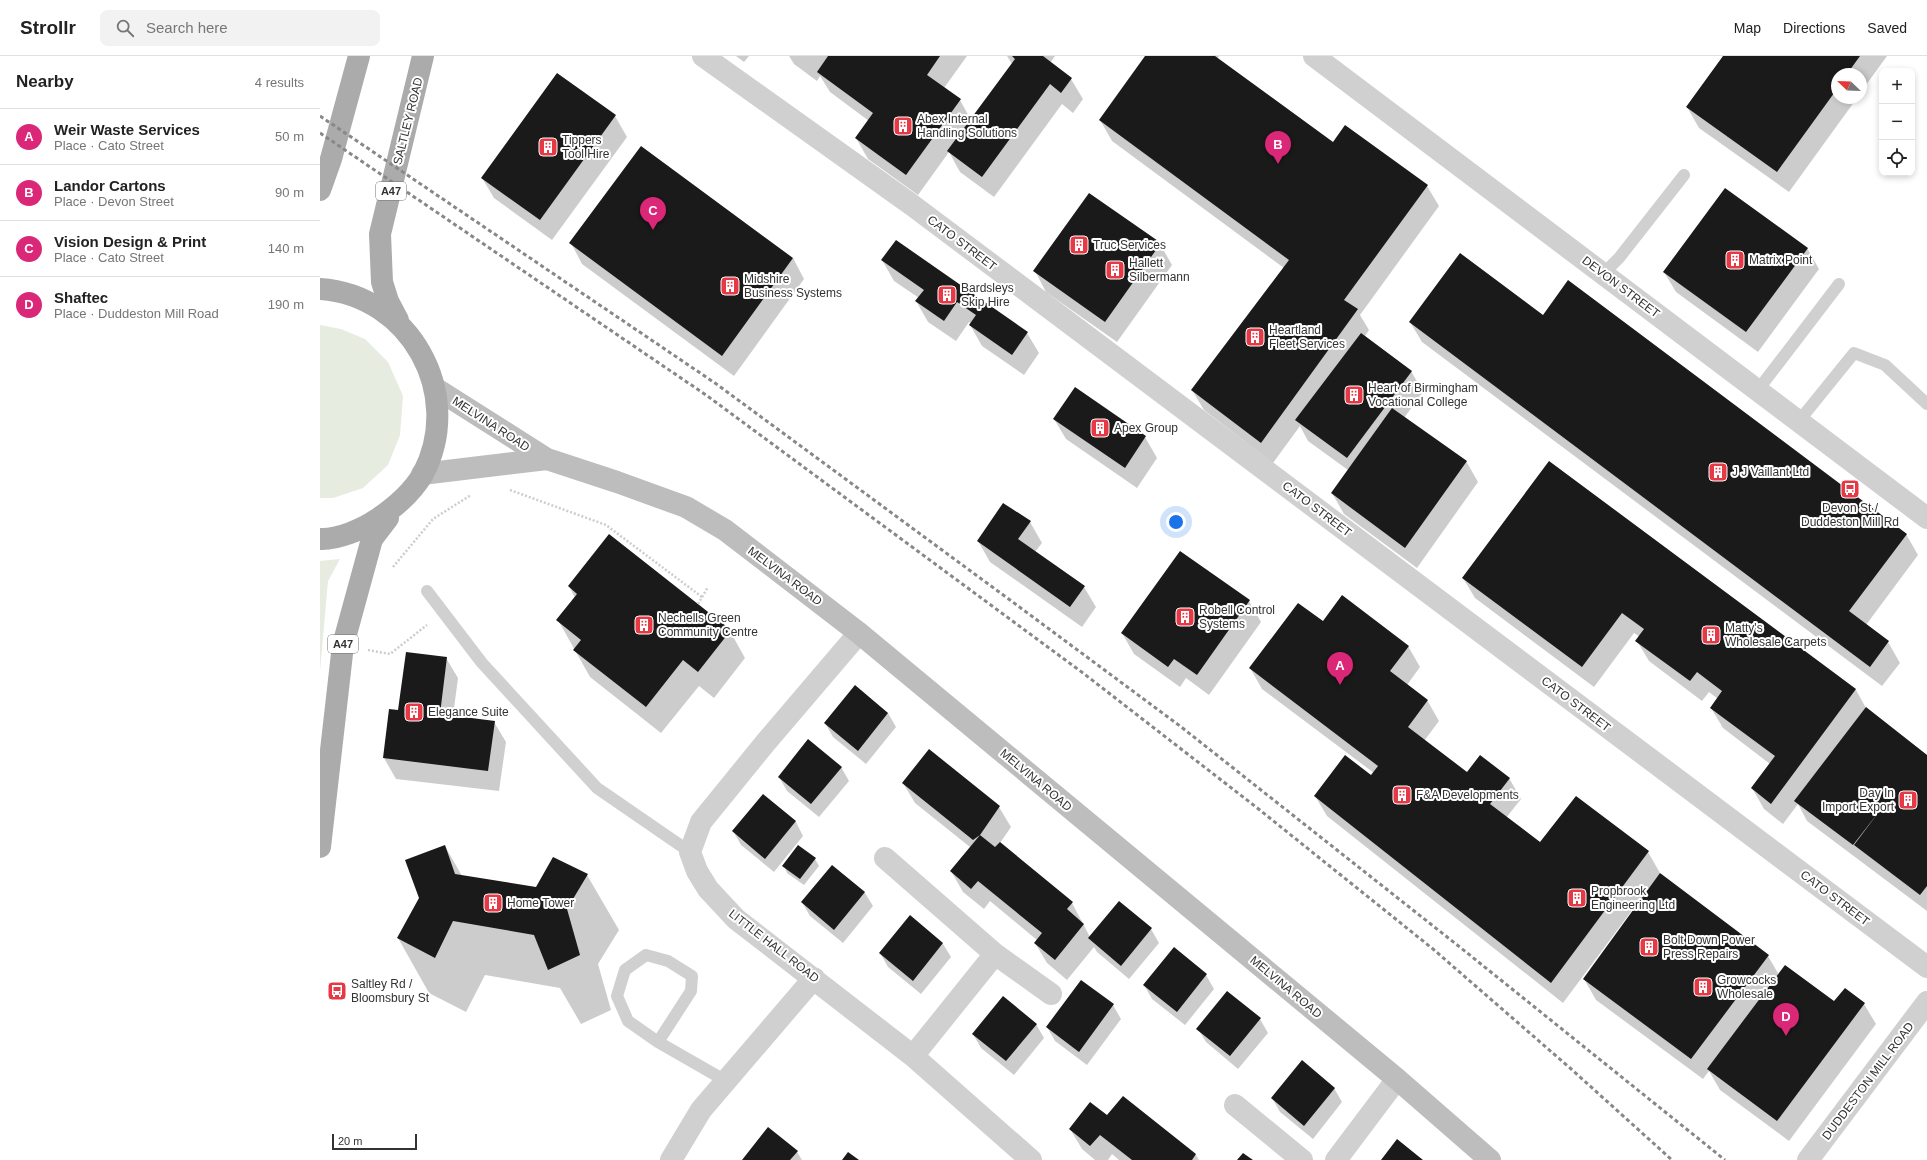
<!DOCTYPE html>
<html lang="en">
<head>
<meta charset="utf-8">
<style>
	:root { --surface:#fff; --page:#f2f2f2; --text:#222; --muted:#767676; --line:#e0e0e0; --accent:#db2777 }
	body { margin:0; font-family:Arial,sans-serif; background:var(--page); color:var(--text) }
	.controls { position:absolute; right:12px; top:12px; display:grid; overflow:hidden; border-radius:8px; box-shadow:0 2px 6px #0003 }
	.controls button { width:36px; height:36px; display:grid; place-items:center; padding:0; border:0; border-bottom:1px solid var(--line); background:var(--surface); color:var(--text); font:20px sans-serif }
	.compass { position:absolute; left:1511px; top:12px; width:36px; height:36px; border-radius:50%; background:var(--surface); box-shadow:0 2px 6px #0003; rotate:293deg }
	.scale { position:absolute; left:12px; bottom:10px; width:85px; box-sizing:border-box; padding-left:4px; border:2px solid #333; border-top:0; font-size:11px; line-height:14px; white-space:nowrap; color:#333; -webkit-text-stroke:3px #fff; paint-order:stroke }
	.you { position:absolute; left:856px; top:466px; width:14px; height:14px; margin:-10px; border:3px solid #fff; border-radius:50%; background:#1a73e8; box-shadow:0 0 0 6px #1a73e833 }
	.badge { display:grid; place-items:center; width:26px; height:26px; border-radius:50%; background:var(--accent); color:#fff; font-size:13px; font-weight:700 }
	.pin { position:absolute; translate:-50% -33px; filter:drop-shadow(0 1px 2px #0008) }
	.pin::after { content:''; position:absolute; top:21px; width:14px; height:12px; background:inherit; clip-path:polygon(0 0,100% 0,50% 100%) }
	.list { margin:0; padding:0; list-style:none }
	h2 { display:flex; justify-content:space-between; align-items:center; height:52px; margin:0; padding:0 16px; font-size:17px }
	h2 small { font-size:13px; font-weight:400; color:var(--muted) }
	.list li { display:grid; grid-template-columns:26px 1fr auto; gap:12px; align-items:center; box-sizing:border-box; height:56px; padding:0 16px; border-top:1px solid var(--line) }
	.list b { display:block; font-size:15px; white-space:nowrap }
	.list p { margin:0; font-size:13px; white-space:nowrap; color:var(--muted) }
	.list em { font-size:13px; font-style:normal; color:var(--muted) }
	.icon { flex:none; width:22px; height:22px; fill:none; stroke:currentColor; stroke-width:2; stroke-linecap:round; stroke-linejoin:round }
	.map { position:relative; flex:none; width:1607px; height:1104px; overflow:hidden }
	header { display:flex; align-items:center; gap:24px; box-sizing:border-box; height:56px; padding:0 20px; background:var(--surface); border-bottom:1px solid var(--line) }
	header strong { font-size:19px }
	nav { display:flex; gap:22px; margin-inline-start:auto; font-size:14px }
	.search { width:280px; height:36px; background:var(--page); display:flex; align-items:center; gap:10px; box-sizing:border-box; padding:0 14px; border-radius:8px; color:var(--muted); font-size:15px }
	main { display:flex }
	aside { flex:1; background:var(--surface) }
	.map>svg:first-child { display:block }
</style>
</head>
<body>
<header>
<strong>Strollr</strong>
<div class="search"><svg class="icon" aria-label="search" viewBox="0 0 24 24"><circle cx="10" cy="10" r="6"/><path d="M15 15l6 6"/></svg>Search here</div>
<nav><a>Map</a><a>Directions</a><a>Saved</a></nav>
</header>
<main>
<aside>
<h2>Nearby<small>4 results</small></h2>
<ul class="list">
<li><span class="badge">A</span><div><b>Weir Waste Services</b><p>Place · Cato Street</p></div><em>50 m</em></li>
<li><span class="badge">B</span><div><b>Landor Cartons</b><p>Place · Devon Street</p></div><em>90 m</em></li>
<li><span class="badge">C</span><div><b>Vision Design &amp; Print</b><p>Place · Cato Street</p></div><em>140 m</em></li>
<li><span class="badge">D</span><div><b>Shaftec</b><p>Place · Duddeston Mill Road</p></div><em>190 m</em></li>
</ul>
</aside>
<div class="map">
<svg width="1607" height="1104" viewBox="0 0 1607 1104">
	<rect width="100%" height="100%" fill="#fff"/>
	<path fill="#e6ecdf" d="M0,269L21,273L45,283L68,306L83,340L80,379L68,409L43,432L13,442H0Z
		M20,503L8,525L0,615V505Z"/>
	<path fill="#0003" d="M416,0H429L424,6Z
		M469,0H647L624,32L640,44L651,64L692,8L687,0H735L730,7L751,23L763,43L753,57L742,48L674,141L640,116L629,96L598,139L548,103L536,82L549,65L510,36L500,20L497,25L474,8Z
		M826,0H899L897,3L1014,87L1107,130L1119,150L1040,259L1049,274L1045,280L1091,315L1103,336L1084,362L1146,405L1158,426L1097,512L1024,458L1012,437L1028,414L988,385L980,370L953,407L884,354L872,334L964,212L792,85L780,64Z
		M1404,0H1567L1541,36V18H1517V42H1537L1469,136L1379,72L1367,51Z
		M295,60L307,81L232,184L174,142L162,122Z
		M251,187L473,202L484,223L414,320L262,208Z
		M840,188L852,209L797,286L726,236L715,215Z
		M1487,192L1499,213L1438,296L1356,236L1344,216Z
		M562,204L707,277L719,297L704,319L662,290L650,269L652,268L649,266L636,285L608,266L596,245L599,242L574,225Z
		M1223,260L1586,478L1598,499L1546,569L1568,586L1580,607L1562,630L1102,286L1090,266Z
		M755,332L825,381L837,402L817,432L746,383L734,363Z
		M1230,406L1536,634L1546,652L1607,699V855L1487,765L1478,748L1463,768L1444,753L1432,732L1450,708L1403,672L1391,652L1398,643L1389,636L1382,645L1329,605L1317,585L1320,581L1314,577L1274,631L1155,542L1143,522Z
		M710,466L722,487L715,496L764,531L776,551L762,571L670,506L658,485Z
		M249,530L410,575L425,602L394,642L379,630L341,677L270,621L238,564L255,542Z
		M929,545L941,566L889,639L866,622L860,631L814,598L802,577Z
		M1003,567L1088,590L1100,611L1087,629L1107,644L1119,665L1104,685L1147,717L1189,722L1201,743L1186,762L1220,788L1328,796L1340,817L1339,818L1448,900L1459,919L1515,947L1544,948L1556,968L1469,1085L1400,1034L1389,1015L1383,1023L1276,944L1264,923L1315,854L1313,853L1243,947L1007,760L995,740L1051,721L1054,717L942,633L930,612Z
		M126,602L138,622L133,660L174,666L186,686L179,735L76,723L64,702L79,655Z
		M535,631L568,657L576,671L546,708L513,681L505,667Z
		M521,711L529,725L499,761L467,735L459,721Z
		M583,727L679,751L691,771L680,787L752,847L770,881L799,846L831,873L839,887L809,923L777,896L774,891L747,924L727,907L715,887L717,884L670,845L664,853L643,836L631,815L650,791L595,747Z
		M443,739L476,766L483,780L454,816L421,789L413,775Z
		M125,790L142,820L216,833L234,802L267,819L299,874L278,908L291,954L261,968L240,932L165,919L146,956L109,937L78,882L100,842Z
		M495,803L499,810L484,829L467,817L464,810Z
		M512,810L545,837L553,850L523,887L490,860L482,846Z
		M590,861L623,888L631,901L601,938L568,911L560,897Z
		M854,892L886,919L894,933L865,969L832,943L824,929Z
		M762,925L793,949L801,963L767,1009L735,985L727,971Z
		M940,963L948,977L918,1013L886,986L878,973Z
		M716,968L724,982L694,1019L661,992L653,978Z
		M1014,1032L1022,1046L993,1083L960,1056L952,1042Z
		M803,1041L876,1099L879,1104H799L792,1098L788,1104H775L762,1093L750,1073L787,1061Z
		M477,1096L482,1104H423Z"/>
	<path fill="#1a1a1a" d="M508,0H620L607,19L641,43L586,119L535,82L553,57L497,16Z
		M692,0H723L752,22L741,37L730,28L662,121L627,95L695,3Z
		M825,0H895L1013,86L1025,69L1108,129L1024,244L1038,253L941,387L871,334L969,204L779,64Z
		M1403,0H1540L1527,18H1517V33L1457,116L1366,51Z
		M237,17L296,59L220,164L161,122Z
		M321,90L473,202L402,300L249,187Z
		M1405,132L1488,192L1426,276L1343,216Z
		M769,137L841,187L785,266L713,215Z
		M576,184L708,276L692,299L649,269L656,259L637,246L624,265L595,245L604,234L561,204Z
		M1140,197L1223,259L1248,224L1587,478L1529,555L1569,585L1550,611L1089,266Z
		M1041,277L1092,315L1027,402L975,364Z
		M755,331L826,380L805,412L733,363Z
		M1072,352L1147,405L1085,492L1011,437Z
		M1229,405L1536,633L1451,748L1431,732L1455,700L1390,652L1402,635L1377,616L1370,625L1315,585L1324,573L1302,557L1262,611L1142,522Z
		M683,447L711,465L698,483L765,530L750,551L657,485Z
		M289,478L411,574L378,616L363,604L326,651L253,594L261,584L236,564L257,538L248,530Z
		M860,495L930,544L877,619L854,603L848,611L801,577Z
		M1022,539L1089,590L1070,615L1108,644L1088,671L1147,716L1160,699L1190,722L1170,748L1220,786L1256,740L1329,795L1231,927L994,740L1025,699L1051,719L1058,710L929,612L978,547L1003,565Z
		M86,596L127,601L120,658L175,665L168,715L63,702L69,653L78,654Z
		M535,629L568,657L538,695L504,667Z
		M1546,651L1607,699V830L1600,839L1534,789L1561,753L1533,789L1474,745Z
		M488,683L522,711L491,748L458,721Z
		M609,693L680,750L660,779L653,784L582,727Z
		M443,738L476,765L445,803L412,775Z
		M660,779L675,791L680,786L753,846L747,853L764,868L735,904L714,887L722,877L658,825L651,833L630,815Z
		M125,789L135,818L216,831L233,801L268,818L247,853L260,899L228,914L214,879L133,865L115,902L77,882L99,842L85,804Z
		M478,789L496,802L480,823L462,810Z
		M512,809L545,836L514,874L481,846Z
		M1340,817L1449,899L1371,1003L1263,923Z
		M799,845L832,872L801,910L768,882Z
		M590,859L623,887L593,925L559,897Z
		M854,891L887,918L857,956L823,929Z
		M1465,909L1514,945L1525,932L1545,947L1457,1065L1387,1013Z
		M761,924L794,948L759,996L726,971Z
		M907,935L941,962L910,1000L876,973Z
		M683,940L717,968L686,1005L652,978Z
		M982,1004L1015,1032L984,1070L951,1042Z
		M803,1040L876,1098L872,1104H812L780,1079L770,1090L749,1073L770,1046L787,1059Z
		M448,1071L478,1095L470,1104H422Z
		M1077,1083L1103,1104H1061Z
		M528,1096L539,1104H522Z
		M923,1097L933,1104H917Z"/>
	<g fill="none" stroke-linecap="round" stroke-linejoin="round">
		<path stroke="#cdcdcd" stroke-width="2.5" stroke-dasharray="2 2" stroke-linecap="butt" d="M190,434L286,469L382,541
			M73,511L113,463L151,439
			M378,548L388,531
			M48,594L70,598L107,569"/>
		<path stroke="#d0d0d0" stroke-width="12" d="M1283,218L1299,202L1364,119
			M1438,334L1519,228
			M1479,365L1534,297L1565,309L1607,348
			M107,535L162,607L277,732L370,796
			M338,986L371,935L372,920L348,905L326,899L305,914L297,940L308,965L338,986L406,1025"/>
		<path stroke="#d0d0d0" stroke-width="22" d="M383,0L592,149L1607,911
			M994,0L1607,462
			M539,577L446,686L381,766L370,796L377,815L388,833L416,863L593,1000L711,1104
			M565,802L675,898L593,1000
			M675,898L731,938
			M915,1049L982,1104
			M351,1104L381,1054L494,922
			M1016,1104L1077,1023
			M1488,1104L1607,946"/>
		<path stroke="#bdbdbd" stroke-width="22" d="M115,332L227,403L297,426L366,451L405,474L539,577L1077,1023L1170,1104
			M102,418L227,403"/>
		<path stroke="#ababab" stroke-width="22" d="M0,134L11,103L39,0
			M0,233C90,239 145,338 103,418C92,437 74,452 56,464C43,473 17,484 0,483
			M78,264L68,245L62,226L60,178L103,0
			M0,791L23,589L52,483L68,462"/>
		<path stroke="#888" stroke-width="3" stroke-dasharray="4 3" stroke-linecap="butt" d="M0,60L395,327L690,544L860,670L1141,892L1405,1104
			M0,77L386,339L763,617L936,751L1113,893L1250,1012L1352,1104"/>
	</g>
	<defs>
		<symbol id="building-square" viewBox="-11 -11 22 22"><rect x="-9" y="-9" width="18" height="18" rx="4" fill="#e63946" stroke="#fff"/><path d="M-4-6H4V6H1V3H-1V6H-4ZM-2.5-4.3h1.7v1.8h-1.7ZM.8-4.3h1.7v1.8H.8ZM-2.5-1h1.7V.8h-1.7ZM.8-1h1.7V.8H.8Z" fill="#fff"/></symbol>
		<symbol id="bus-square" viewBox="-11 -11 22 22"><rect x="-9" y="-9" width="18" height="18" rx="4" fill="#e63946" stroke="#fff"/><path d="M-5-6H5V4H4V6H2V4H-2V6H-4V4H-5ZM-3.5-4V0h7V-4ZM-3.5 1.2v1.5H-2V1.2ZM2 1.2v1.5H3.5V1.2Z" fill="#fff"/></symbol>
	</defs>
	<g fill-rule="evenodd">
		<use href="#building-square" x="572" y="59" width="22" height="22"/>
		<use href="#building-square" x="217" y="80" width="22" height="22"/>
		<use href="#building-square" x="748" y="178" width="22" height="22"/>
		<use href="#building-square" x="1404" y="193" width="22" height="22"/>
		<use href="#building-square" x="784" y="203" width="22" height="22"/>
		<use href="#building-square" x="399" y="219" width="22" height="22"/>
		<use href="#building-square" x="616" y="228" width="22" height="22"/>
		<use href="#building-square" x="924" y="270" width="22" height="22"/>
		<use href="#building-square" x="1023" y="328" width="22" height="22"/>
		<use href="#building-square" x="769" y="361" width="22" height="22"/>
		<use href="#building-square" x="1387" y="405" width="22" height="22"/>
		<use href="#bus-square" x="1519" y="422" width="22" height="22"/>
		<use href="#building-square" x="854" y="550" width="22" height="22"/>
		<use href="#building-square" x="313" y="558" width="22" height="22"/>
		<use href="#building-square" x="1380" y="568" width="22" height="22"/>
		<use href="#building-square" x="83" y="645" width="22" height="22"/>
		<use href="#building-square" x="1071" y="728" width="22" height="22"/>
		<use href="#building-square" x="1577" y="733" width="22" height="22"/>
		<use href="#building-square" x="1246" y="831" width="22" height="22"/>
		<use href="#building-square" x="162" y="836" width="22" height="22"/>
		<use href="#building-square" x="1318" y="880" width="22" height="22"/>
		<use href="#building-square" x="1372" y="920" width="22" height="22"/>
		<use href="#bus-square" x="6" y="924" width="22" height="22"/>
	</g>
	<g text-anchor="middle" stroke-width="4" stroke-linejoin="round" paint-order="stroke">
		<g fill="#fff" stroke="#707070" stroke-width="1">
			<rect x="56" y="126" width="30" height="18" rx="3"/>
			<rect x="8" y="579" width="30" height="18" rx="3"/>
		</g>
		<g font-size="11" font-weight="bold" fill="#333">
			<text x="71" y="139">A47</text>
			<text x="23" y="592">A47</text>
		</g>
		<g font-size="12" fill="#333" stroke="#fff" text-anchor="start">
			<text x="597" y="67">Abex Internal<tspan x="597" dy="14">Handling Solutions</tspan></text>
			<text x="242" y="88">Tippers<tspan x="242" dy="14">Tool Hire</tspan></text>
			<text x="773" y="193">Truc Services</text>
			<text x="1429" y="208">Matrix Point</text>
			<text x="809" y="211">Hallett<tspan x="809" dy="14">Silbermann</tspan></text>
			<text x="424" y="227">Midshire<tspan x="424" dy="14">Business Systems</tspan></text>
			<text x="641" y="236">Bardsleys<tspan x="641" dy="14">Skip Hire</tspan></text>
			<text x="949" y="278">Heartland<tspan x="949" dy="14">Fleet Services</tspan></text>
			<text x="1048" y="336">Heart of Birmingham<tspan x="1048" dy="14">Vocational College</tspan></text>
			<text x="794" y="376">Apex Group</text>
			<text x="1412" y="420">J J Vaillant Ltd</text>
			<text x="1530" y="456" text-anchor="middle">Devon St /<tspan x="1530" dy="14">Duddeston Mill Rd</tspan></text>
			<text x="879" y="558">Robell Control<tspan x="879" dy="14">Systems</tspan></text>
			<text x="338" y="566">Nechells Green<tspan x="338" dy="14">Community Centre</tspan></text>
			<text x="1405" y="576">Matty's<tspan x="1405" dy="14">Wholesale Carpets</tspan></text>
			<text x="108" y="660">Elegance Suite</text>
			<text x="1574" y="741" text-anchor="end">Day In<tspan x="1574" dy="14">Import Export</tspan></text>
			<text x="1096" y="743">F&amp;A Developments</text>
			<text x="1271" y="839">Propbrook<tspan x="1271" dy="14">Engineering Ltd</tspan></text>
			<text x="187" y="851">Home Tower</text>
			<text x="1343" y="888">Bolt Down Power<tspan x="1343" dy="14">Press Repairs</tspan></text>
			<text x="1397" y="928">Growcocks<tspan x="1397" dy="14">Wholesale</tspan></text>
			<text x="31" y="932">Saltley Rd /<tspan x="31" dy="14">Bloomsbury St</tspan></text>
		</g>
		<g font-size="12" fill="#333" stroke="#fff">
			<text transform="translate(88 65) rotate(-76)" y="4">SALTLEY ROAD</text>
			<text transform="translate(642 187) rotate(37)" y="4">CATO STREET</text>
			<text transform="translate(1301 231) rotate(37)" y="4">DEVON STREET</text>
			<text transform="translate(171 368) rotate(33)" y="4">MELVINA ROAD</text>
			<text transform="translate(997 453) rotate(37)" y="4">CATO STREET</text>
			<text transform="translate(465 520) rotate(37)" y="4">MELVINA ROAD</text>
			<text transform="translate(1256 648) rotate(37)" y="4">CATO STREET</text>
			<text transform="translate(716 724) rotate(40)" y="4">MELVINA ROAD</text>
			<text transform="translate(1515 842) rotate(37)" y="4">CATO STREET</text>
			<text transform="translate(454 890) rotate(38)" y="4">LITTLE HALL ROAD</text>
			<text transform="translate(966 931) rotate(40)" y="4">MELVINA ROAD</text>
			<text transform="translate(1548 1025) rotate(-53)" y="4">DUDDESTON MILL ROAD</text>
		</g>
	</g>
</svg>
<div class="controls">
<button>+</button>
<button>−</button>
<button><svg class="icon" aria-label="locate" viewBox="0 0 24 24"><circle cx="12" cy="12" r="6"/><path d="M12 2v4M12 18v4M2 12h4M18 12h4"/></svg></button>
</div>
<svg class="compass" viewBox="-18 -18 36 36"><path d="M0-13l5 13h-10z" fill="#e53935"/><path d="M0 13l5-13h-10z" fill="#767676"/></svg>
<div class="scale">20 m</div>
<div class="you"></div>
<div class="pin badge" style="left:1020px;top:629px">A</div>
<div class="pin badge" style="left:958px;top:108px">B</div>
<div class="pin badge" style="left:333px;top:174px">C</div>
<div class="pin badge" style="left:1466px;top:980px">D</div>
</div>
</main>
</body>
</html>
